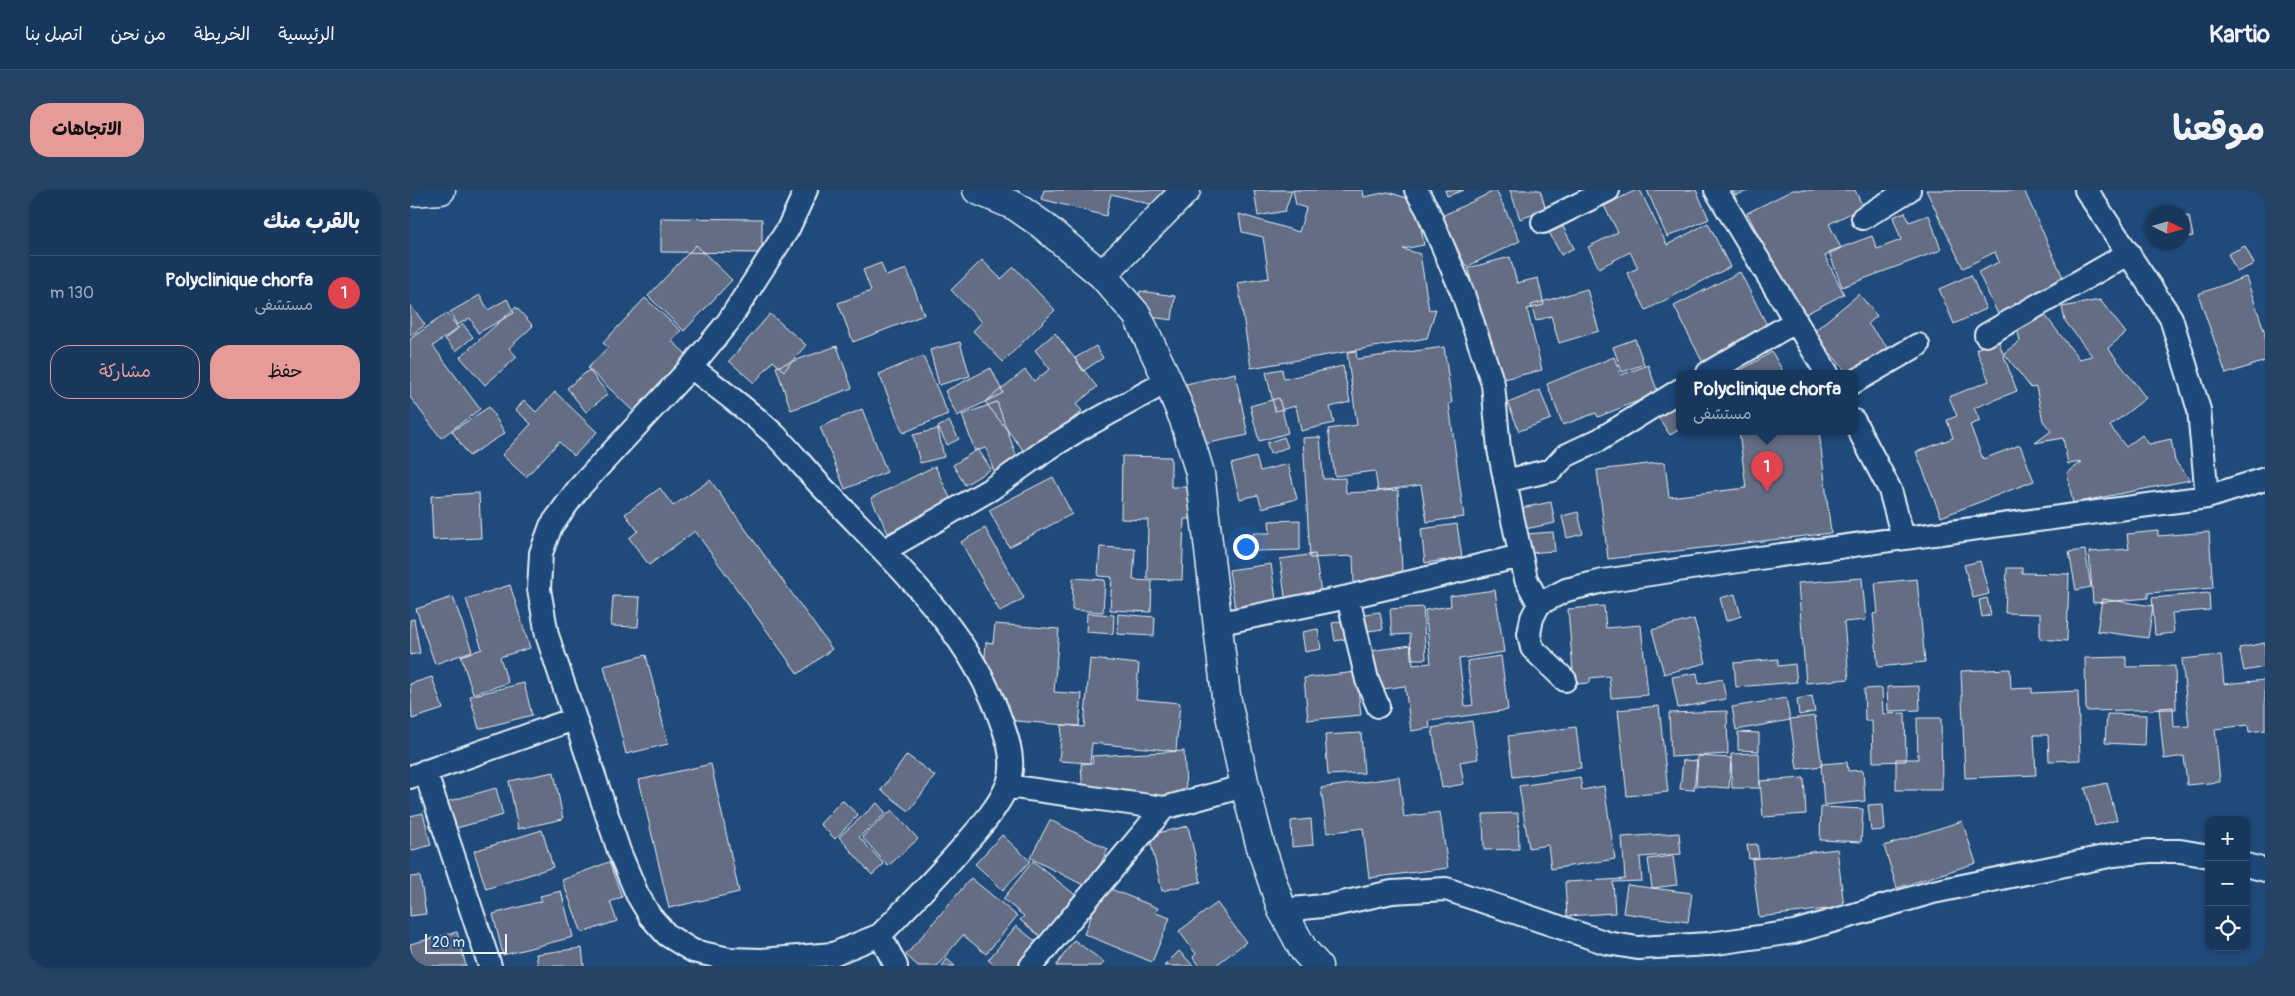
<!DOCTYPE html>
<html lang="ar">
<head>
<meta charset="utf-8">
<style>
	:root { --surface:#17385c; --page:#244365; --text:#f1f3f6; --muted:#9eacbb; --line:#365272; --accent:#e69b98 }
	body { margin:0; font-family:Pangolin,"Playpen Sans Arabic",sans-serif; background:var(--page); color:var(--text); direction:rtl }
	.controls { position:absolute; right:15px; bottom:15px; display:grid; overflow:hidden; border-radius:10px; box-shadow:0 1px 4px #0004 }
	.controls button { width:45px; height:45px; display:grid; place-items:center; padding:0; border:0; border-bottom:1px solid var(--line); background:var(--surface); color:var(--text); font:25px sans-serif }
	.compass { position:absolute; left:1735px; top:15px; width:45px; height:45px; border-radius:50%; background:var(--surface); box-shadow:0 1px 4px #0004; rotate:95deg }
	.scale { position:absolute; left:15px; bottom:12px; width:82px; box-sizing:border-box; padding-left:5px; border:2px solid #e8f1f8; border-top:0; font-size:14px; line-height:18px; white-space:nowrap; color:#e8f1f8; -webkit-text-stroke:4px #1f4a7a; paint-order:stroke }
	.you { position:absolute; left:835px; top:356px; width:18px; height:18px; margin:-12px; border:4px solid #fff; border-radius:50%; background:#1a73e8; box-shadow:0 0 0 8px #1a73e833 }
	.badge { display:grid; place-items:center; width:32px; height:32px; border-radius:50%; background:var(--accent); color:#fff; font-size:16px; font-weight:700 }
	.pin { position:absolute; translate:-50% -41px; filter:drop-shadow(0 1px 2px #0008) }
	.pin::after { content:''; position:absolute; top:26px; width:18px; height:15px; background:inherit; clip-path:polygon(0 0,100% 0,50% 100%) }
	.popup { position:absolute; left:1266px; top:180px; width:182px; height:65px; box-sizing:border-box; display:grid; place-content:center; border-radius:10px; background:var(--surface); filter:drop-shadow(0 1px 4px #0005); font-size:16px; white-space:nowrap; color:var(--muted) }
	.popup b { font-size:19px; color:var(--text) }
	.popup::after { content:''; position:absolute; left:50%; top:100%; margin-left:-10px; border:10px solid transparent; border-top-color:var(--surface) }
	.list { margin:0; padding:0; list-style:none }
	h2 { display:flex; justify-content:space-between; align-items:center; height:65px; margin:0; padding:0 20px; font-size:21px }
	h2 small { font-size:16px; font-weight:400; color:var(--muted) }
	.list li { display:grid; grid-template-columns:32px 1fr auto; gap:15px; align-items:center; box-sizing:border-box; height:75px; padding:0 20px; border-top:1px solid var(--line) }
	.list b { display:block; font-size:19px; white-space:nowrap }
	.list p { margin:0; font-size:16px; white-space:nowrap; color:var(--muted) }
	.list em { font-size:16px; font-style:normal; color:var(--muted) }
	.actions { display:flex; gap:10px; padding:15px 20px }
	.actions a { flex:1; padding:11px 0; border:1px solid var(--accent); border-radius:20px; text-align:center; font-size:18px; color:var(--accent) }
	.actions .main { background:var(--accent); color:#111 }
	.icon { flex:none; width:28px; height:28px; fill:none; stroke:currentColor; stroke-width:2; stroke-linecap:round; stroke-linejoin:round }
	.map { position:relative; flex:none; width:1855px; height:776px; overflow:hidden; direction:ltr; border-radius:20px }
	header { display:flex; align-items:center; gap:30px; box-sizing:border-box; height:70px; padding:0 25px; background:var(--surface); border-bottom:1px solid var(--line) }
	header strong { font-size:24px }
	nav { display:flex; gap:28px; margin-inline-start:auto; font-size:18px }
	.intro { display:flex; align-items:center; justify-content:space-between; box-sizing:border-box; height:120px; padding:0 30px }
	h1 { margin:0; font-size:35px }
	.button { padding:12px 22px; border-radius:20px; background:var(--accent); color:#111; font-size:18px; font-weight:700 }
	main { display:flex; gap:30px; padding:0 30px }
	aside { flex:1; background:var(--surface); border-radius:20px; box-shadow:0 1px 4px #0004 }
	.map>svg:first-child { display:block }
</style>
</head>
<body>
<header>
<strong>Kartio</strong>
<nav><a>الرئيسية</a><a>الخريطة</a><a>من نحن</a><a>اتصل بنا</a></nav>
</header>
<div class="intro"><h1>موقعنا</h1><a class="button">الاتجاهات</a></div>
<main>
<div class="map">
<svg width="1855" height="776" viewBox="0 0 1855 776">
	<rect width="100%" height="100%" fill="#1f4a7a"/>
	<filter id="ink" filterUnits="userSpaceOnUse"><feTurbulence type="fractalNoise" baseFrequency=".02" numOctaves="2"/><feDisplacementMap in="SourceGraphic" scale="10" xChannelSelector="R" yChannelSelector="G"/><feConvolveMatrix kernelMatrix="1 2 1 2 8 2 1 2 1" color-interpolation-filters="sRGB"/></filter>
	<g filter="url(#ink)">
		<path fill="#646d84" stroke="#e8f1f8" d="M634,0H772L766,21L701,4L696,26L631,9Z
			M844,0H882L875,21L848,26Z
			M883,0H953L954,7L978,2L1006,11L1014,55L993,59L1010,64L1019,120L1026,119L1017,148L841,178L828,93L859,88L853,47L832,42L829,24L889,42L896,18L886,15Z
			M1035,0H1054L1037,6Z
			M1086,0L1110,51L1056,77L1032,26Z
			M1100,0H1130L1136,20L1110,29Z
			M1226,0H1230L1257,55L1298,33L1320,77L1236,120L1217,83L1228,78L1220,62L1189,78L1178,57L1208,42L1194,16Z
			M1237,0H1286L1299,29L1257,47Z
			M1323,0H1342L1325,5Z
			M1383,0H1445L1453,17L1419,34L1431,58L1415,66L1434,104L1390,127L1337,23Z
			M1516,0H1614L1655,92L1588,124L1568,82L1589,72L1585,62L1553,78Z
			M1495,22L1499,32L1519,25L1531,60L1432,97L1419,62L1462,46L1467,59L1491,50L1483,27Z
			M1779,26L1783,46L1772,48V27Z
			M251,28L352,29V63L251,62Z
			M1150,31L1164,58L1151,65L1137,38Z
			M286,55L322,90L274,141L238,106Z
			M1835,56L1844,74L1827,82L1818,64Z
			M1100,67L1107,93L1128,88L1134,115L1117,119L1132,180L1086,191L1058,78Z
			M572,70L591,89L604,77L645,120L593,172L563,141L572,132L541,100Z
			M471,73L476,86L497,79L514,125L443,152L428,113L461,101L453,80Z
			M1330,82L1362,145L1296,179L1264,116Z
			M1561,85L1576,119L1544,134L1529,99Z
			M1836,87L1855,143V171L1816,184L1788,104Z
			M1177,99L1189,141L1149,153L1141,126L1126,131L1121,115Z
			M730,101L765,106L762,130L727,125Z
			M1449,104L1467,126L1458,134L1478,158L1444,186V183H1437L1403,142Z
			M70,105L78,120L97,109L104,123L68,143L60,128L47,135L40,122Z
			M235,108L271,141L262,151L277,165L224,222L178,178L198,157L193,153Z
			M1690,110L1716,143L1698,158L1736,208L1700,236L1716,257L1732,245L1739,254L1761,249L1765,271L1780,290L1663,313L1657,283L1672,272L1658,274L1653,248L1625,253L1641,241L1633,231L1626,197L1621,198L1594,163L1610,151L1607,138L1631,120L1669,169L1682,166L1655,131L1652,117Z
			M0,114L15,135L0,146Z
			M106,117L123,136L99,158L107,167L75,195L50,167Z
			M37,123L48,138L23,156L70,219L31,248L0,207V149Z
			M360,124L396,155L374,181L363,171L344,193L319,171Z
			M53,134L63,147L46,161L35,149Z
			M645,143L687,197L666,214L672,221L656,234L669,250L630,281L575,212L615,180L624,191L640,179L625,160Z
			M1225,149L1234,174L1212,182L1203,157Z
			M1588,150L1607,201L1564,218L1570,231L1560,235L1573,269L1610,255L1624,291L1531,327L1506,262L1543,248L1537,230L1547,226L1539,207L1579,191L1566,159Z
			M550,152L560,186L529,195L520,160Z
			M427,156L442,198L381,220L366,177Z
			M686,156L693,168L673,181L665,168Z
			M1034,157L1042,213L1039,214L1054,327L1017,332L1011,295L968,301L965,281L925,286L918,239L947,235L937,162L946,161L947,169Z
			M1362,162L1374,183H1326Z
			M513,166L538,224L493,243L469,184Z
			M1204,167L1211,185L1238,175L1248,203L1188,227L1186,223L1153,235L1137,194Z
			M933,176L940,212L920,217L924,233L891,241L886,216L865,221L856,182L872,179L874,189Z
			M581,178L593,203L547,226L535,201Z
			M179,180L198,204L176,222L157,198Z
			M825,183L838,245L789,255L776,194Z
			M1130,200L1141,229L1109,241L1098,213Z
			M145,202L187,242L164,266L149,252L116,287L92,265L121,234L106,220L114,210L126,222Z
			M869,208L878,243L849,251L840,216Z
			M587,212L609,273L584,282L576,258L565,261L552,225Z
			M1270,212V239L1260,245L1246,224Z
			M79,217L95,243L59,266L42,241Z
			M452,219L477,282L435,299L410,237Z
			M539,231L549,249L537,255L528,237Z
			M528,239L534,267L510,273L503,245Z
			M1329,241H1409L1421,343L1198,369L1187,280L1255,272L1259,307L1336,298Z
			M874,247L878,257L860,264L857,253Z
			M910,247L913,289L935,288L936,303L988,300L993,400L963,392L944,393L943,366L900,368L893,248Z
			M568,259L581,279L555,295L543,275Z
			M712,266L761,267V297H782V329H774L772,390L737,389L738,330L711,329Z
			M846,267L850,281L878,274L887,309L852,318L848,305L830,309L821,274Z
			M525,276L542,312L478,343L461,308Z
			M643,287L662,324L599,357L579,320Z
			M300,290L422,459L388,484L285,341L239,375L219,348L228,341L215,324L250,298L263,316Z
			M69,303L71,348L23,350L21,306Z
			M1141,312L1145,333L1110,340L1106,319Z
			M1168,322L1173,344L1157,348L1152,326Z
			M890,330V360L844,361L843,343H860L859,331Z
			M1047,334L1054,382L1037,384L1035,370L1015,373L1011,339Z
			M575,338L614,408L590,422L551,352Z
			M1748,341V346L1799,342L1803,398L1738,403V408L1683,413L1679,362L1719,359L1717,344Z
			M1143,342L1145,361L1117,363L1116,344Z
			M690,357L725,359L723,390L742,391L741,422L700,420L702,387L688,386Z
			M1675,360L1681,397L1666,400L1659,362Z
			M905,364L912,409L876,414L870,369Z
			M1570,371L1579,404L1563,408L1554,375Z
			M861,374L867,417L828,438L819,380Z
			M1597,378H1612V383L1659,384L1657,451L1630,449V424L1595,423Z
			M663,388L695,390L693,422L662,420Z
			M1452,388L1456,430L1434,432L1439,489L1396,493L1388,393Z
			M1507,389L1515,472L1468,477L1463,424L1468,423L1465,393Z
			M100,395L120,458L90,467L98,493L63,504L51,466L72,459L56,409Z
			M1085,400L1094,462L1049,469L1055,516L1063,515L1057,471L1091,466L1098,520L1019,531L1020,538L1001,541L995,496L966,500L960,461L1001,455L1003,475L1021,473L1015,420L1041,416L1040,406Z
			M1799,403L1800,420L1762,423L1764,443L1745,445L1742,408Z
			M1325,404L1331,426L1316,431L1310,408Z
			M203,406L230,407L228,437L201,436Z
			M43,407L62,461L25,474L6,419Z
			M1577,408L1581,425L1572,427L1569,410Z
			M1692,409L1743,416L1738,448L1687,441Z
			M1194,416L1196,438L1231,435L1238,505L1201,508L1199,486L1180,488V493L1164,494L1158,419Z
			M1013,417L1016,469H1001L1000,444L982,445L980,419Z
			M970,422L973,439L950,442L947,425Z
			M677,423L704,425L703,444L676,442Z
			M708,424L745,427L744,446L707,444Z
			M4,429L10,463L0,465V430Z
			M1284,429L1296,473L1254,484L1242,440Z
			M932,431L935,449L925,451L922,433Z
			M585,434L649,439L644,502L672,504L669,536L594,530L596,511L572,509L576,452L583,453Z
			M908,439L911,459L895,462L892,442Z
			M1855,453V477L1834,481L1829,458Z
			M236,465L258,554L216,564L194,476Z
			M1811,465L1814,494L1855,490V540L1839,542L1838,535L1805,539L1810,592L1777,595L1774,566L1754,569L1749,518L1763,517L1764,537L1779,536L1772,469Z
			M1716,467V477L1765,476L1766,519L1676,521L1675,468Z
			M680,469L729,474L726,509L770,513L766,561L682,553L680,573L649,571L652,535L674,537Z
			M1368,469V476L1385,474L1387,492L1326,497L1324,473Z
			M1600,479L1601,499L1622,498V503L1668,501L1670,570L1639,571L1638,545H1624L1626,585L1555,588L1551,481Z
			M946,482L951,525L898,530L894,488Z
			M1287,483L1289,494L1312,489L1316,509L1268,518L1262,487Z
			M22,487L33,519L2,529L0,494Z
			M114,493L122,525L69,539L60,506Z
			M1509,496L1510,520L1478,521L1477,497Z
			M1472,498L1473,524L1495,523L1496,571L1463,572L1462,531H1455L1454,499Z
			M1402,506L1405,522L1389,525L1387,509Z
			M1376,508L1380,530L1326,540L1322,517Z
			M1249,516L1258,602L1217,606L1208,520Z
			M1317,521L1318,564L1261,567L1259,523Z
			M1697,524L1736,525L1735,555L1695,553Z
			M1405,526L1412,576L1387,579L1380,529Z
			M1507,528H1531L1532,600H1486V569H1508Z
			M1062,531L1068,569L1050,572L1054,594L1032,598L1022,538Z
			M1166,537L1171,578L1103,587L1098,546Z
			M1328,542L1349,543V561L1328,560Z
			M951,543L954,583L918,585L915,545Z
			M774,561L777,614L674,621L671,574L683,573L682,566Z
			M1349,563L1350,598H1322L1321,564Z
			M497,565L525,586L499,621L471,600Z
			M1288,566L1321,568L1319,598L1286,596Z
			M1273,570L1287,571L1284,600L1270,599Z
			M1437,572L1438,581L1453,580L1455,611L1414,615L1411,574Z
			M301,574L329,702L259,718L229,590Z
			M144,582L153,629L108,639L99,591Z
			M989,587L994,627L1030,622L1038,678L959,688L953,638L917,643L911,598Z
			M1170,587L1172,600L1194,596L1205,669L1141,679L1138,655L1119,658L1109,596Z
			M1394,588L1396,624L1353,627L1350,591Z
			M1697,593L1707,630L1685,636L1675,598Z
			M86,598L93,625L43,639L36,612Z
			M432,610L448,625L425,649L410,634Z
			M467,613L476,623L449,647L474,674L462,685L429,647Z
			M1473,614L1475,640L1461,641L1458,615Z
			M1411,617L1453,619L1451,652L1410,650Z
			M482,620L508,649L478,676L452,647Z
			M13,623L21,655L0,661V626Z
			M1108,623L1109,659L1074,660L1073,624Z
			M901,629L903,655L882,657L881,631Z
			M640,630L698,659L679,698L620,668Z
			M1552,631L1566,673L1487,698L1474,656Z
			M778,636L791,692L752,701L739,645Z
			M132,640L143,677L76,699L64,661Z
			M1269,643L1271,664L1230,667L1232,691L1203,692L1205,723L1157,726L1155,692L1215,689L1212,647Z
			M592,645L620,671L593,700L565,674Z
			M1347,654L1349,668L1339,669L1337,655Z
			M1427,659L1434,717L1349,727L1342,669Z
			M1263,666L1267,695L1242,698L1238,669Z
			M623,671L669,708L635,750L610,730L614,726L593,709Z
			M199,672L212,707L200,712L207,731L172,743L152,690Z
			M10,686L16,724L0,726V687Z
			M561,688L607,726L576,764L553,745L527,776H508L496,765Z
			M1217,695L1282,703L1278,732L1213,723Z
			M693,696L748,718L746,723L760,728L742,772L674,744Z
			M151,701L163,747L93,765L83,724L132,711L130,706Z
			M807,713L836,752L805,776H790L783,767L786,764L769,741Z
			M606,736L633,757L618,776H586L578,770Z
			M47,742L56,776H3L0,754Z
			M664,750L694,772L691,776H646Z
			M172,758L174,776H128L126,764Z
			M769,761L784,776H754Z
			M537,769L545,776H532Z"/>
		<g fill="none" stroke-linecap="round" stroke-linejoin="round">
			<defs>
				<path id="minor" d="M396,0L378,39L318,132L281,177L168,299L141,336L131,363L129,399L137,445L209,661L227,704L240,726L257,745L283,761L319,769L352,770L423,764L470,745
					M1006,0L1017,19L1053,104L1083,194L1089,259L1102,326L1116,389L1129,414
					M1306,0L1417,183
					M1676,0L1761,128L1789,220L1797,307
					M1453,28L1499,0
					M1133,32L1198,0
					M1576,145L1719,63
					M281,177C309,199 340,221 366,246C385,265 402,288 422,307C486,375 559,440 591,531C599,552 606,575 597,596C588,617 572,635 558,651C530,684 500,714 470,745L486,776
					M1298,183L1386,131
					M1444,192L1508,155
					M1444,231L1480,300L1493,347
					M1095,291L1142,280L1155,266L1189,250L1270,200
					M475,360L581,299L633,262L672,238L758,191
					M938,407L957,490L968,516
					M806,434L938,407L1111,366
					M1155,490L1122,458L1119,444L1122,428L1129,414L1156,400L1193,391L1349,368L1797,307L1855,289
					M15,581L80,776
					M0,587L164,529
					M597,596L754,618
					M1836,675L1855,680
					M872,720L923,715L982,702L1036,699L1197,753L1228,758L1299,754L1384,742L1523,702L1704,665L1739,661H1770L1799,666
					M621,776L754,618L835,596"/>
				<path id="tertiary" d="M567,0L605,16L631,34L692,85L727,125L758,191L774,230L790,283L816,506L835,596L850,654L872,720L893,759L908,776
					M0,2L31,0
					M692,85L776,0"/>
			</defs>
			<use href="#minor" stroke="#e8f1f8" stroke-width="26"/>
			<use href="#tertiary" stroke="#e8f1f8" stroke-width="31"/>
			<use href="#minor" stroke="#1f4a7a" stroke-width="22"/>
			<use href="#tertiary" stroke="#1f4a7a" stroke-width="28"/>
		</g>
	</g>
</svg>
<div class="controls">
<button>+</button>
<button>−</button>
<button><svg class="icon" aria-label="locate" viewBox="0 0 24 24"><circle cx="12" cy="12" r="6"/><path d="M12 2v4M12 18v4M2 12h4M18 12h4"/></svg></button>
</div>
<svg class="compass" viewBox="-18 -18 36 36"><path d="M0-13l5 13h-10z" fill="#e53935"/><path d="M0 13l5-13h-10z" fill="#9eacbb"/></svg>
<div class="scale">20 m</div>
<div class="you"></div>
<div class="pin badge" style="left:1357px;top:302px;background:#e0444e">1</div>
<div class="popup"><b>Polyclinique chorfa</b>مستشفى</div>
</div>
<aside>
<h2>بالقرب منك<small></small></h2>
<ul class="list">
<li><span class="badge" style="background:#e0444e">1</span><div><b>Polyclinique chorfa</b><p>مستشفى</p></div><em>130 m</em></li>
</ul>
<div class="actions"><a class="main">حفظ</a><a>مشاركة</a></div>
</aside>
</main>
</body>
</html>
